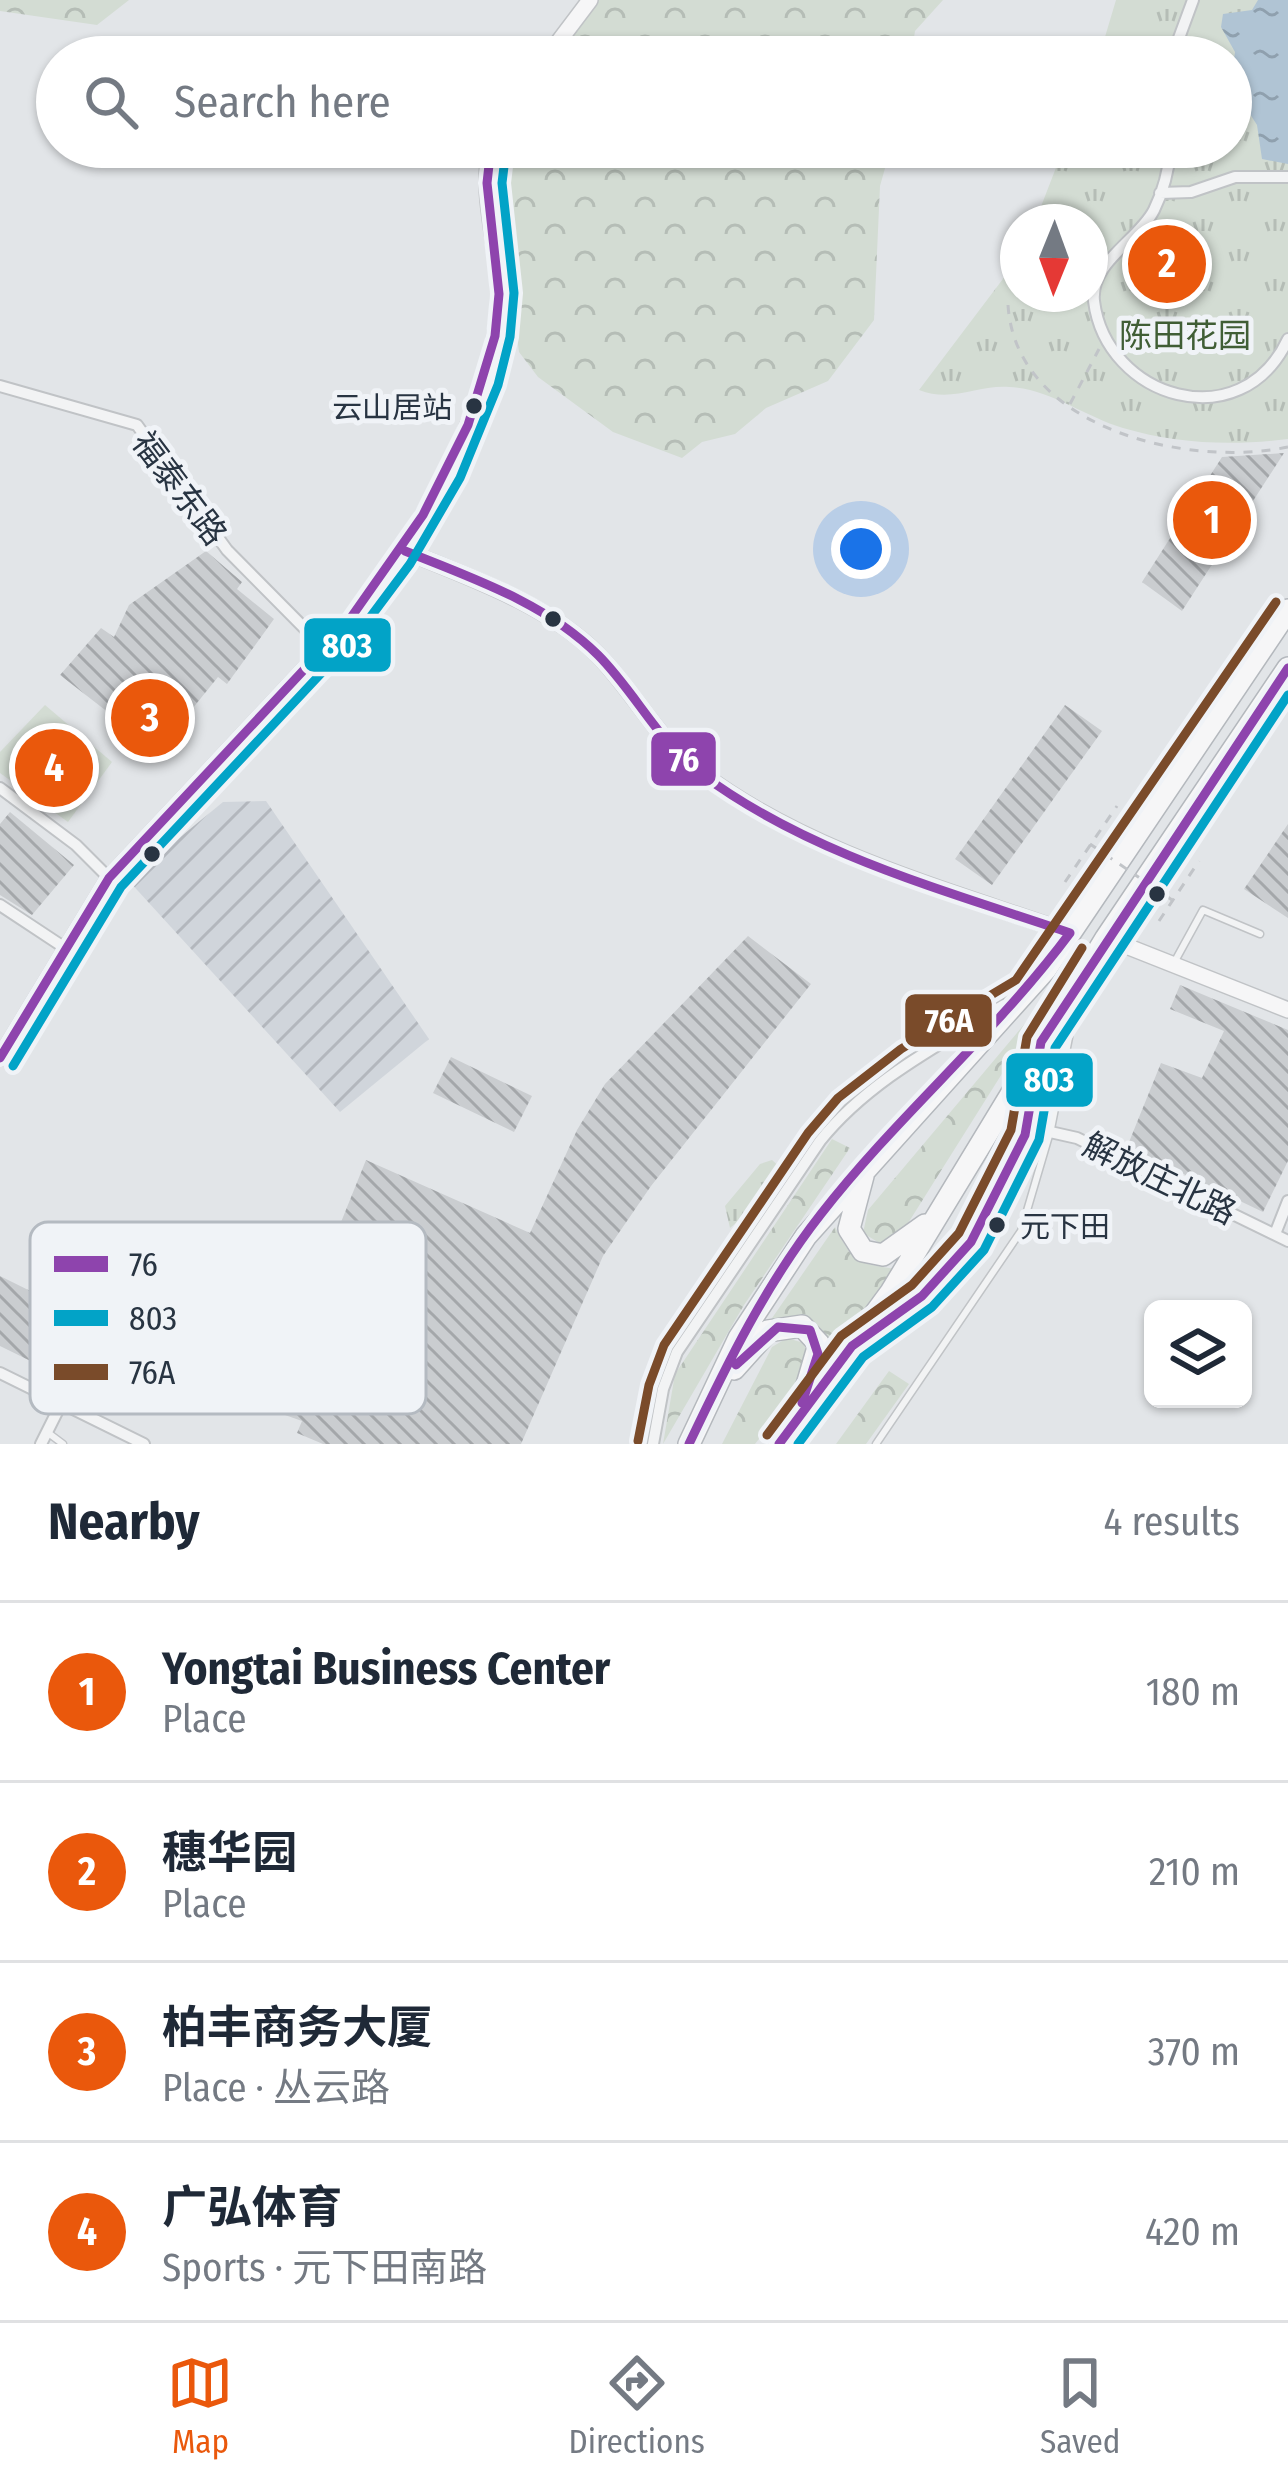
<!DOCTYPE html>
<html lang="en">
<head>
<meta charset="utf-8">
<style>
	:root { --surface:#fff; --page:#f2f2f3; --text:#1f2937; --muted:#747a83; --line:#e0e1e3; --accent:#ea580c }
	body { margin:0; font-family:"Fira Sans Condensed","Noto Sans SC",sans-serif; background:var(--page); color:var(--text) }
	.controls { position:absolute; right:36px; bottom:36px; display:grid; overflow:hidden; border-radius:18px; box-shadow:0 3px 9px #0004 }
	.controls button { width:108px; height:108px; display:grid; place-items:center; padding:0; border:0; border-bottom:3px solid var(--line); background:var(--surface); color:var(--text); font:60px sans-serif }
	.compass { position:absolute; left:1000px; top:204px; width:108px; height:108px; border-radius:50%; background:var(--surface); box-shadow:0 3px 9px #0004; rotate:181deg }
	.you { position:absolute; left:861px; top:549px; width:42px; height:42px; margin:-30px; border:9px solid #fff; border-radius:50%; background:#1a73e8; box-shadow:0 0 0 18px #1a73e833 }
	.badge { display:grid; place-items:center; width:78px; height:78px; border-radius:50%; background:var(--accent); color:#fff; font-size:39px; font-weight:700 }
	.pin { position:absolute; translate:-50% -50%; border:6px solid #fff; box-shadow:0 3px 12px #0006 }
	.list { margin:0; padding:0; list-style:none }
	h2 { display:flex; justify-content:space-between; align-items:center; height:156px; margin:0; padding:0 48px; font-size:51px }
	h2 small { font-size:39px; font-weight:400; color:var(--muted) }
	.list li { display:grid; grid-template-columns:78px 1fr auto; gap:36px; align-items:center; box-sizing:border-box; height:180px; padding:0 48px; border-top:3px solid var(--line) }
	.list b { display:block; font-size:45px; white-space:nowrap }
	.list p { margin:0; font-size:39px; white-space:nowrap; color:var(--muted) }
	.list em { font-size:39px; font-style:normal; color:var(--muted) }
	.icon { flex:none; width:66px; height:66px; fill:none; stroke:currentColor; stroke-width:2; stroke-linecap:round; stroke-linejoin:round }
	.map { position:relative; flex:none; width:1288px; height:1444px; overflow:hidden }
	.search { position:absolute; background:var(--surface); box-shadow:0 3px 9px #0004; left:36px; right:36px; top:36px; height:132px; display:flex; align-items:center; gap:30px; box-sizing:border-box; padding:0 42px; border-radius:66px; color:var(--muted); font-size:45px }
	.sheet { height:876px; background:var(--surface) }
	nav { display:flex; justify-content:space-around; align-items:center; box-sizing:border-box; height:168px; border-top:3px solid var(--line); background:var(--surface); font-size:33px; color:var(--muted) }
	nav a { display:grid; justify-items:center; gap:6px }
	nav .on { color:var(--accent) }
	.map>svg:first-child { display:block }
</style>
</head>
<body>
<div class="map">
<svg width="1288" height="1444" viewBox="0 0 1288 1444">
	<defs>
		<pattern id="industrial-furrows" width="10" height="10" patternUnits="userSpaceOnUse" patternTransform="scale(3)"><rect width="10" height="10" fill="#d0d5db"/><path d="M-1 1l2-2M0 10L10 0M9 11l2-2" fill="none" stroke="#b3b7bd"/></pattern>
		<pattern id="grass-tufts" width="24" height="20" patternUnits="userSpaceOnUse" patternTransform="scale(3)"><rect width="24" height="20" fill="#d3dcd3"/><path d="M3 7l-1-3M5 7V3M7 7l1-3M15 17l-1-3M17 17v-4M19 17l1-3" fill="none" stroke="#b5bdb6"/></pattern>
		<pattern id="forest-crowns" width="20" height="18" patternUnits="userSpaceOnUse" patternTransform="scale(3)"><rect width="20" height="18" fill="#d3dcd3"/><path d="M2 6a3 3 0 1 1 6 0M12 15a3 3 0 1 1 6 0" fill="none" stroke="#b5bdb6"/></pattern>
		<pattern id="water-ripples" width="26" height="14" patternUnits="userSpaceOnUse" patternTransform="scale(3)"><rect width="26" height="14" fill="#b0c4d4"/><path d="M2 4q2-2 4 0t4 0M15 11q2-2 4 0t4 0" fill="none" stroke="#8fa0ae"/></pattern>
		<pattern id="building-back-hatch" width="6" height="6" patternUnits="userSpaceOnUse" patternTransform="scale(3)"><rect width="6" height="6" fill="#cacdd0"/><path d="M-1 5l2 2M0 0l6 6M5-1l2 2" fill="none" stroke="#a4a7aa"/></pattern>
	</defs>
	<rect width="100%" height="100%" fill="#e2e5e8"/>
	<path fill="url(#industrial-furrows)" d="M266,801L429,1039L340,1112L128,880L223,802Z"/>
	<path fill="url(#grass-tufts)" d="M1116,0H1288V439C1232,446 1177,444 1123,428C1085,417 1050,389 1009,387C976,385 952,403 919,390L1018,259V294H1090V222H1035L1064,147H1231V57H1099Z
		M772,1160L782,1169L757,1205L730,1228L725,1206L760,1164Z"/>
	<path fill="url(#forest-crowns)" d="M0,0H129L97,25L0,11Z
		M596,0H943L915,31L911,57H554Z
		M507,147H891L880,186L874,320L828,381L766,408L735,434L702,442L682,458L613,432L538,377L519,352L496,177Z
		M1059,983L905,1228L881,1244L863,1233L868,1210Z
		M832,1139L850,1148L744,1305L663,1444L675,1374Z
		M835,1227C855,1264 854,1262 895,1269L828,1363V1350L770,1321Z
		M787,1338L804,1343C815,1379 775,1417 755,1444H722L772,1347Z
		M889,1371L909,1384L866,1444H836Z"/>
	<path fill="#d3dcd3" d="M45,705L112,762L68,822L0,773V752Z"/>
	<path fill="url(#water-ripples)" d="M1258,0H1288V164L1262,159L1257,125L1231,84L1235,52L1221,27L1223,14L1252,10Z"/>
	<path fill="url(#building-back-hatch)" d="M1284,453L1182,611L1142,582L1222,457Z
		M206,551L242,582L237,589L274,619L227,684L218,677L158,751L60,675L101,628L114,637L129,605Z
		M1065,705L1102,731L992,885L955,859Z
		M10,812L74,865L32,915L0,895V824Z
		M1288,824V918L1244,889Z
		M748,936L811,984L651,1186L603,1256L521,1444H323L297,1433L302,1421L285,1415L300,1379L242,1355L300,1222L335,1237L366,1160L530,1233L577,1130L605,1084Z
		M1180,985L1288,1030V1161L1263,1212L1127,1147L1161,1063L1202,1078L1224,1031L1170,1009Z
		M451,1057L532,1096L514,1132L433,1093Z
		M0,1276L95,1323L63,1377L0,1346Z"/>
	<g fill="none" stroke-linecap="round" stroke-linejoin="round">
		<defs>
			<path id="lane" d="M1175,961L1203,910L1260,934
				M47,1432L63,1444
				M876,1444L1021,1231L1051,1129L1075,1007"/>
			<path id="street" d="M1172,57L1193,0
				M1171,147C1169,167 1163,192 1154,210C1139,240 1090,262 1094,301C1106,398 1241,440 1288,339
				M1160,193L1191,192L1235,177H1288
				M0,386L137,425L227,550L325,649
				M0,788L76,845L109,878
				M0,905L65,948
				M1028,1127L1077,1138L1288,1241
				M1275,1234L1288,1201
				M865,1337C960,1271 1030,1178 1040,1059
				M0,1373L144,1444
				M41,1444L61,1404
				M653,1444L663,1389L677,1352L820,1141C868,1081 939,1045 1004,1005"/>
			<path id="secondary" d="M547,57L590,0
				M405,551C469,577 550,606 598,655C635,693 658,741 701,773C808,853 945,889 1070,933
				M1106,938L1288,1010
				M0,1058L109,878L345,626C413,548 498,400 499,294C499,246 479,195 491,147"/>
			<path id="highway" d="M863,1176L849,1229L863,1251L883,1255L925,1225
				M734,1369L768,1331L802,1326L819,1344L802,1402
				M689,1444L739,1338L806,1236L1046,969L1288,610
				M779,1444L891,1292L1106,938L1288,668"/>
		</defs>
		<use href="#lane" stroke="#c0c3c6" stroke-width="9"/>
		<use href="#street" stroke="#c0c3c6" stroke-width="14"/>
		<use href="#secondary" stroke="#c0c3c6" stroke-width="18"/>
		<use href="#highway" stroke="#b4b8bd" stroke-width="24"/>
		<path stroke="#c1c4c8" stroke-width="3" stroke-dasharray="9 9" stroke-linecap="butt" d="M1008,305C1016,429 1188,468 1288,447
			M1070,404L1099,349
			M1065,882L1117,806
			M1159,921L1199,861"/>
		<use href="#lane" stroke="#f2f3f4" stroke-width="6"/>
		<use href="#street" stroke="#f2f3f4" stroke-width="10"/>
		<use href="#secondary" stroke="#f6f6f7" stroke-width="15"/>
		<use href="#highway" stroke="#f6f6f7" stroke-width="21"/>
		<path stroke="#c1c4c8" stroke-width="3" stroke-dasharray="9 9" stroke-linecap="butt" d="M1090,844L1172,900"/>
		<defs>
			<path id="bus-1" d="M405,551C472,578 546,603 598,655C635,692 658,741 700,773C808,854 944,890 1070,933C995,1034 898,1115 821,1214C766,1284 727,1364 689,1444
				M0,1058L109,878L345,626L423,515L468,425L495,336L499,294L487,183L491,147
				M736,1365L778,1327L810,1330L818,1354L802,1403
				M779,1444L852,1346L922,1296L971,1242L1025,1135L1041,1042L1288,668"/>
			<path id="bus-2" d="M13,1066L121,887L357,635L410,564L460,478L498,385L510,337L514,293L502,183L506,150
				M798,1444L863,1357L932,1307L984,1250L1039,1140L1055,1048L1288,695"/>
			<path id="bus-3" d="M767,1435L841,1336L912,1285L959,1233L1011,1130L1027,1037L1082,948
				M638,1441L649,1385L664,1345L808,1133L838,1098L901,1049L1016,980L1276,602"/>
		</defs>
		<use href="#bus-1" stroke="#f0f3f7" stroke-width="18"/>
		<use href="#bus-2" stroke="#f0f3f7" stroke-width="18"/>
		<use href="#bus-3" stroke="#f0f3f7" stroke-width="18"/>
		<use href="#bus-1" stroke="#8e44ad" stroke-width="9"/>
		<use href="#bus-2" stroke="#02a3c7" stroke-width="9"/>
		<use href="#bus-3" stroke="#7a4b2a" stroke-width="9"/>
	</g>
	<g fill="#283442" stroke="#f0f3f7" stroke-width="4.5">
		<circle cx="474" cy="406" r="10"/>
		<circle cx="553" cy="619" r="10"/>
		<circle cx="152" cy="854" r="10"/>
		<circle cx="1157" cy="894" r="10"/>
		<circle cx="997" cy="1225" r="10"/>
	</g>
	<g text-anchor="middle" stroke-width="10" stroke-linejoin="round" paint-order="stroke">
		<g font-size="30" fill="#283442" stroke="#f0f3f7" text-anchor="end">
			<text x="452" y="418">云山居站</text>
			<text x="1020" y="1237" text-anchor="start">元下田</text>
		</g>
		<g font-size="33" fill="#405e35" stroke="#f0f3f7">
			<text x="1185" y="347">陈田花园</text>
		</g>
		<g font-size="33" fill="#283442" stroke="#f0f3f7">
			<text transform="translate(180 488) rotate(53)" y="12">福泰东路</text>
			<text transform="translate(1160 1178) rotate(26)" y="12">解放庄北路</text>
		</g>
	</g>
	<rect x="30" y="1222" width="396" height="192" rx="18" fill="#f0f3f7" stroke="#b4bac1" stroke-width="3"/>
	<rect x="54" y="1256" width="54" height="16" fill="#8e44ad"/>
	<rect x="54" y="1310" width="54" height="16" fill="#02a3c7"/>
	<rect x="54" y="1364" width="54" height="16" fill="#7a4b2a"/>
	<g font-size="33" fill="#283442">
		<text x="129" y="1276">76</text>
		<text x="129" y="1330">803</text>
		<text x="129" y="1384">76A</text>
	</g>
	<g stroke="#f0f3f7" stroke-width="4.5">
		<rect x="302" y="616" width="91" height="58" rx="12" fill="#02a3c7"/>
		<rect x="649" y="730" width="69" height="58" rx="12" fill="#8e44ad"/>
		<rect x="903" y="992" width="91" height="57" rx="12" fill="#7a4b2a"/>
		<rect x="1004" y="1051" width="91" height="58" rx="12" fill="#02a3c7"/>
	</g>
	<g font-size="33" text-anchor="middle" font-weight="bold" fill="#fff">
		<text x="347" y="657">803</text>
		<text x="684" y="771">76</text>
		<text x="949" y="1032">76A</text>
		<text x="1049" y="1091">803</text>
	</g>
</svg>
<div class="controls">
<button><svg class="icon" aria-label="layers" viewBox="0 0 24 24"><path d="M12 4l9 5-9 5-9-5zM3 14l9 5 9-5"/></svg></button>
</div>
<svg class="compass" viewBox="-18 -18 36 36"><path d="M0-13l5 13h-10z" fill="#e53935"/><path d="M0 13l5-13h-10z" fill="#747a83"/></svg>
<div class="you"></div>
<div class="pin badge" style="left:1212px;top:520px">1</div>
<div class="pin badge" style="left:1167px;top:264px">2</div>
<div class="pin badge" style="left:150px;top:718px">3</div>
<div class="pin badge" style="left:54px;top:768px">4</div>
<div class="search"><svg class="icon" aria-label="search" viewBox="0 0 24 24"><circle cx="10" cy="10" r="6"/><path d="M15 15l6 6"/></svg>Search here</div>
</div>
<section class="sheet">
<h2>Nearby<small>4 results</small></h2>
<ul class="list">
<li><span class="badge">1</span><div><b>Yongtai Business Center</b><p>Place</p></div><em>180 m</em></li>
<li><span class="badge">2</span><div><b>穗华园</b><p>Place</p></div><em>210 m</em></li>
<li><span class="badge">3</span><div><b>柏丰商务大厦</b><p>Place · 丛云路</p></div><em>370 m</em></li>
<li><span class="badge">4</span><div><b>广弘体育</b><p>Sports · 元下田南路</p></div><em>420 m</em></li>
</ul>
</section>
<nav>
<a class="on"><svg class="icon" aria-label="map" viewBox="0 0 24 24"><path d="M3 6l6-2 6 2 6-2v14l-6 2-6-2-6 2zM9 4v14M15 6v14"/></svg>Map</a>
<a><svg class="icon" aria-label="directions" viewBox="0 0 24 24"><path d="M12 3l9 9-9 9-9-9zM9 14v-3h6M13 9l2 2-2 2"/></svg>Directions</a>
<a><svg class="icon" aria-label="saved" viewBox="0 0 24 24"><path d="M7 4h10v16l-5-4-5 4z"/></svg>Saved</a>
</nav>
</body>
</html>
